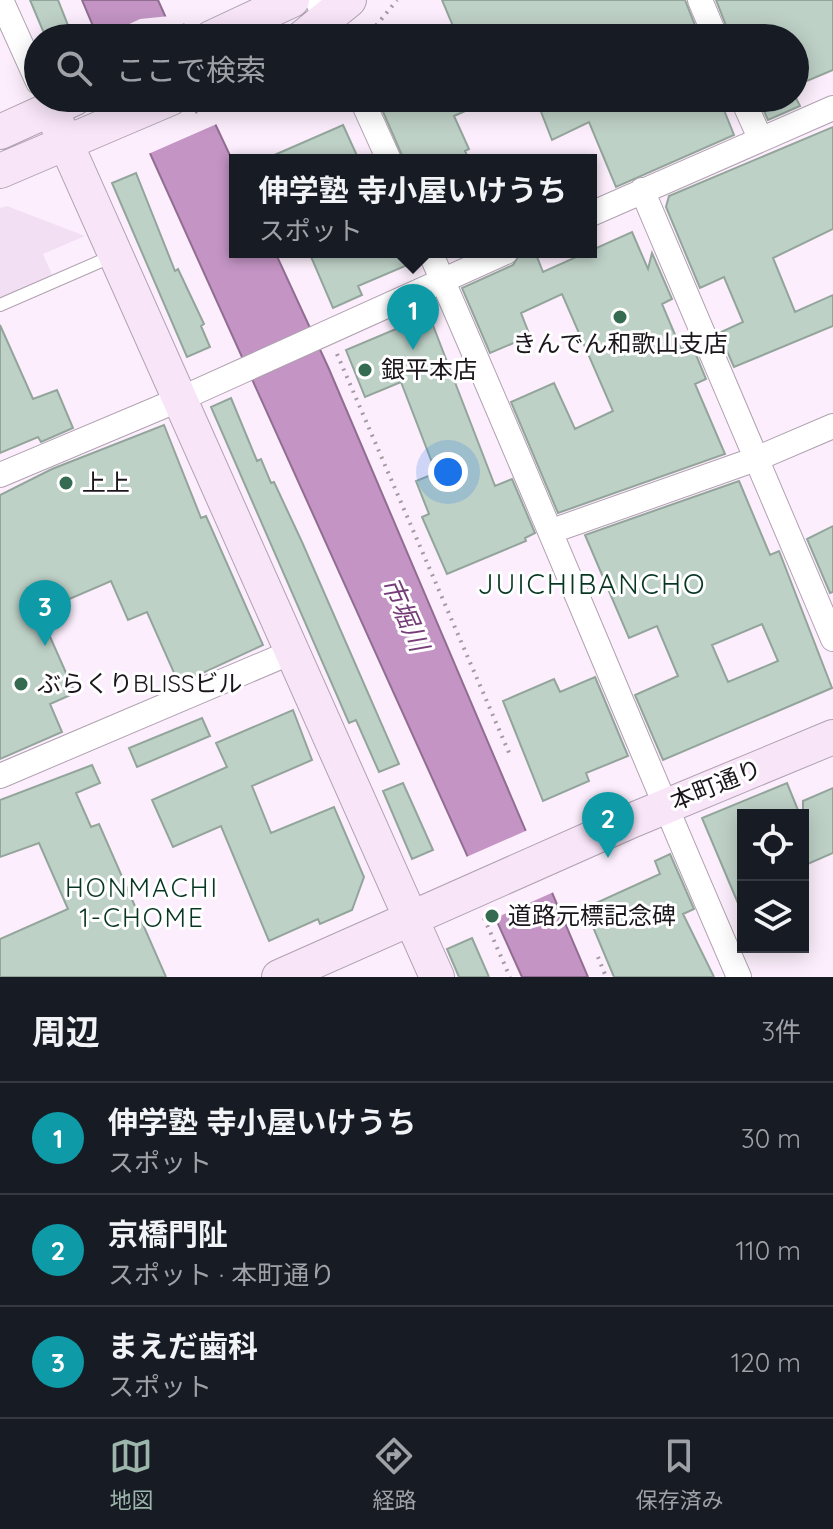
<!DOCTYPE html>
<html lang="ja">
<head>
<meta charset="utf-8">
<style>
	:root { --surface:#171b24; --page:#242831; --text:#f1f3f6; --muted:#9ea1a6; --line:#363941; --accent:#9cb6ac }
	body { margin:0; font-family:Quicksand,"Noto Sans JP",sans-serif; background:var(--page); color:var(--text) }
	.controls { position:absolute; right:24px; bottom:24px; display:grid; overflow:hidden; border-radius:0px; box-shadow:0 4px 20px #0003 }
	.controls button { width:72px; height:72px; display:grid; place-items:center; padding:0; border:0; border-bottom:2px solid var(--line); background:var(--surface); color:var(--text); font:40px sans-serif }
	.you { position:absolute; left:448px; top:472px; width:28px; height:28px; margin:-20px; border:6px solid #fff; border-radius:50%; background:#1a73e8; box-shadow:0 0 0 12px #1a73e833 }
	.badge { display:grid; place-items:center; width:52px; height:52px; border-radius:50%; background:var(--accent); color:#fff; font-size:26px; font-weight:700 }
	.pin { position:absolute; translate:-50% -66px; filter:drop-shadow(0 2px 4px #0008) }
	.pin::after { content:''; position:absolute; top:42px; width:28px; height:24px; background:inherit; clip-path:polygon(0 0,100% 0,50% 100%) }
	.popup { position:absolute; left:229px; top:154px; width:368px; height:104px; box-sizing:border-box; display:grid; place-content:center; border-radius:0px; background:var(--surface); filter:drop-shadow(0 2px 6px #0005); font-size:26px; white-space:nowrap; color:var(--muted) }
	.popup b { font-size:30px; color:var(--text) }
	.popup::after { content:''; position:absolute; left:50%; top:100%; margin-left:-16px; border:16px solid transparent; border-top-color:var(--surface) }
	.list { margin:0; padding:0; list-style:none }
	h2 { display:flex; justify-content:space-between; align-items:center; height:104px; margin:0; padding:0 32px; font-size:34px }
	h2 small { font-size:26px; font-weight:400; color:var(--muted) }
	.list li { display:grid; grid-template-columns:52px 1fr auto; gap:24px; align-items:center; box-sizing:border-box; height:112px; padding:0 32px; border-top:2px solid var(--line) }
	.list b { display:block; font-size:30px; white-space:nowrap }
	.list p { margin:0; font-size:26px; white-space:nowrap; color:var(--muted) }
	.list em { font-size:26px; font-style:normal; color:var(--muted) }
	.icon { flex:none; width:44px; height:44px; fill:none; stroke:currentColor; stroke-width:2; stroke-linecap:round; stroke-linejoin:round }
	.map { position:relative; flex:none; width:833px; height:977px; overflow:hidden }
	.search { position:absolute; background:var(--surface); box-shadow:0 4px 20px #0003; left:24px; right:24px; top:24px; height:88px; display:flex; align-items:center; gap:20px; box-sizing:border-box; padding:0 28px; border-radius:44px; color:var(--muted); font-size:30px }
	.sheet { height:440px; background:var(--surface) }
	nav { display:flex; justify-content:space-around; align-items:center; box-sizing:border-box; height:112px; border-top:2px solid var(--line); background:var(--surface); font-size:22px; color:var(--muted) }
	nav a { display:grid; justify-items:center; gap:4px }
	nav .on { color:var(--accent) }
	.map>svg:first-child { display:block }
</style>
</head>
<body>
<div class="map">
<svg width="833" height="977" viewBox="0 0 833 977">
	<rect width="100%" height="100%" fill="#fceefc"/>
	<path fill="#f3dff3" d="M7,206L85,236L43,254L53,277L0,300V208Z"/>
	<path fill="#c394c4" stroke="#916e91" stroke-width="2" d="M82,0H158L175,38H98Z
		M125,98H203L235,166V252H275L329,369L588,977H522Z"/>
	<path fill="#fceefc" d="M170,16L179,38H116L125,26L140,19Z
		M121,98H208L219,123L146,155Z
		M530,829L556,891L491,920L464,858Z"/>
	<path fill="#bed1c7" stroke="#93a59b" stroke-width="2" fill-rule="evenodd" d="M30,0H58L73,38H46Z
		M442,0H685L700,38H458Z
		M716,0H833V70L795,86V38H731Z
		M377,98H494L454,116L469,149L465,151L469,160H404Z
		M550,98H727L728,104L720,100L734,135L616,187L589,122L552,140L538,104Z
		M758,98H796L800,106L768,120Z
		M343,125L359,160H263Z
		M833,127V229L773,258L795,312L833,295V326L734,367L719,333L743,322L724,277L700,288L666,207L669,196Z
		M136,173L175,271L178,269L204,324L201,326L210,347L187,357L112,183Z
		M632,232L648,269L652,253L672,299L662,304L681,349L692,345L706,379L695,384L725,454L558,513L511,402L554,383L575,429L613,411L562,294L521,313L530,336L490,353L462,288L513,265L521,252H535L543,272Z
		M309,252H415L417,261L358,286L362,295L333,308Z
		M429,315L495,486L512,479L535,533L525,538L526,541L447,574L422,517L429,514L416,481L436,473L401,382L365,397L346,350Z
		M0,325L33,399L57,390L73,428L41,442L38,437L0,453Z
		M231,398L257,461L261,459L271,483L274,482L302,542L399,764L379,772L356,720L349,723L211,407Z
		M164,425L201,518L206,516L263,645L179,684L147,612L128,620L111,581L39,612L75,693L50,704L62,732L0,759V495L52,469Z
		M739,481L770,555L779,551L832,688L663,760L635,695L678,676L657,626L629,638L585,535ZM762,624L778,661L728,682L712,645Z
		M833,526V592L830,593L807,539Z
		M595,677L628,756L586,773L589,781L543,801L503,701L554,679L560,692Z
		M293,710L312,760L252,786L271,833L334,807L364,877L352,910L320,924L318,919L269,941L221,826L173,847L152,800L227,767L216,743Z
		M202,718L210,736L137,767L129,748Z
		M92,765L100,783L76,793L91,827L99,824L166,977H0V939L68,909L39,843L0,857V800Z
		M403,783L433,850L412,859L383,791Z
		M787,783L800,815H743V915L702,818Z
		M833,788V853L803,866V801Z
		M670,854L694,909L683,914L714,977H614L585,908L660,874L655,861Z
		M472,938L489,977H459L447,949Z"/>
	<g fill="none" stroke-linecap="round" stroke-linejoin="round">
		<defs>
			<path id="lane" d="M0,305L115,255"/>
			<path id="street" d="M1,0L38,82
				M317,0L334,38
				M700,0L716,38
				M361,98L389,160
				M742,98L760,138
				M642,190L833,639
				M591,214L833,108
				M430,252C536,492 634,736 739,977
				M0,475L178,400L506,252
				M552,531L756,459L833,426
				M0,776L294,651"/>
			<path id="secondary" d="M211,38L292,0
				M302,38L349,0
				M51,110L437,977
				M0,132L75,98
				M0,171L171,98
				M279,977L633,820L833,737"/>
		</defs>
		<use href="#lane" stroke="#b0a2b0" stroke-width="14"/>
		<use href="#street" stroke="#b0a2b0" stroke-width="26"/>
		<use href="#secondary" stroke="#b0a2b0" stroke-width="36"/>
		<path stroke="#a49aa4" stroke-width="4" stroke-dasharray="2 6" stroke-linecap="butt" d="M154,38L185,25
			M366,38L397,0
			M195,112L228,98
			M337,354L510,755
			M484,918L510,977
			M598,957L606,977"/>
		<use href="#lane" stroke="#fff" stroke-width="12"/>
		<use href="#street" stroke="#fff" stroke-width="24"/>
		<use href="#secondary" stroke="#f8e5f8" stroke-width="34"/>
	</g>
	<g fill="#346b51" stroke="#fff" stroke-width="3">
		<circle cx="620" cy="317" r="8"/>
		<circle cx="365" cy="370" r="8"/>
		<circle cx="66" cy="483" r="8"/>
		<circle cx="21" cy="684" r="8"/>
		<circle cx="492" cy="916" r="8"/>
	</g>
	<g text-anchor="middle" stroke-width="6" stroke-linejoin="round" paint-order="stroke">
		<g font-size="24" fill="#1b161b" stroke="#fff" text-anchor="start">
			<text x="620" y="352" text-anchor="middle">きんでん和歌山支店</text>
			<text x="381" y="378">銀平本店</text>
			<text x="82" y="491">上上</text>
			<text x="37" y="692">ぶらくりBLISSビル</text>
			<text x="508" y="924">道路元標記念碑</text>
		</g>
		<g font-size="24" fill="#1b161b" stroke="#fff">
			<text transform="translate(716 785) rotate(-22)" y="8">本町通り</text>
		</g>
		<g font-size="26" font-style="italic" fill="#763c78" stroke="#fff">
			<text transform="translate(405 614) rotate(66)" y="9">市堀川</text>
		</g>
		<g font-size="26" letter-spacing="2" fill="#073623" stroke="#fff">
			<text x="142" y="897">HONMACHI<tspan x="142" dy="30">1-CHOME</tspan></text>
		</g>
		<g font-size="28" letter-spacing="2" fill="#073623" stroke="#fff">
			<text x="592" y="594">JUICHIBANCHO</text>
		</g>
	</g>
</svg>
<div class="controls">
<button><svg class="icon" aria-label="locate" viewBox="0 0 24 24"><circle cx="12" cy="12" r="6"/><path d="M12 2v4M12 18v4M2 12h4M18 12h4"/></svg></button>
<button><svg class="icon" aria-label="layers" viewBox="0 0 24 24"><path d="M12 4l9 5-9 5-9-5zM3 14l9 5 9-5"/></svg></button>
</div>
<div class="you"></div>
<div class="pin badge" style="left:413px;top:350px;background:#0f9aa8">1</div>
<div class="popup"><b>伸学塾 寺小屋いけうち</b>スポット</div>
<div class="pin badge" style="left:608px;top:858px;background:#0f9aa8">2</div>
<div class="pin badge" style="left:45px;top:646px;background:#0f9aa8">3</div>
<div class="search"><svg class="icon" aria-label="search" viewBox="0 0 24 24"><circle cx="10" cy="10" r="6"/><path d="M15 15l6 6"/></svg>ここで検索</div>
</div>
<section class="sheet">
<h2>周辺<small>3件</small></h2>
<ul class="list">
<li><span class="badge" style="background:#0f9aa8">1</span><div><b>伸学塾 寺小屋いけうち</b><p>スポット</p></div><em>30 m</em></li>
<li><span class="badge" style="background:#0f9aa8">2</span><div><b>京橋門阯</b><p>スポット · 本町通り</p></div><em>110 m</em></li>
<li><span class="badge" style="background:#0f9aa8">3</span><div><b>まえだ歯科</b><p>スポット</p></div><em>120 m</em></li>
</ul>
</section>
<nav>
<a class="on"><svg class="icon" aria-label="map" viewBox="0 0 24 24"><path d="M3 6l6-2 6 2 6-2v14l-6 2-6-2-6 2zM9 4v14M15 6v14"/></svg>地図</a>
<a><svg class="icon" aria-label="directions" viewBox="0 0 24 24"><path d="M12 3l9 9-9 9-9-9zM9 14v-3h6M13 9l2 2-2 2"/></svg>経路</a>
<a><svg class="icon" aria-label="saved" viewBox="0 0 24 24"><path d="M7 4h10v16l-5-4-5 4z"/></svg>保存済み</a>
</nav>
</body>
</html>
